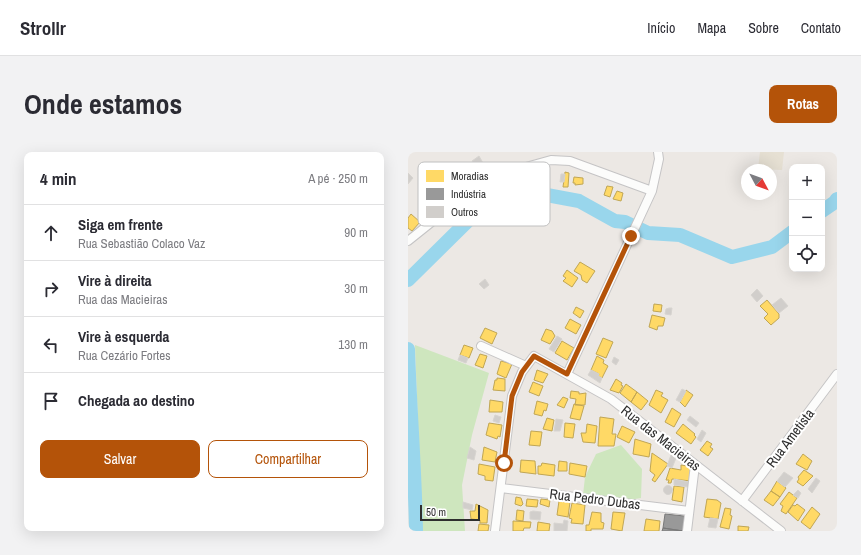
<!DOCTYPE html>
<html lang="pt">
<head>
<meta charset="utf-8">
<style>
	:root { --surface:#fff; --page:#f2f2f3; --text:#2b2b33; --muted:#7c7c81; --line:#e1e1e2; --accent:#b45309 }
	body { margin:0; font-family:"Archivo Narrow",sans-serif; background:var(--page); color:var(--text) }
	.controls { position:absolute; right:12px; top:12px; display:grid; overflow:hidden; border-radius:8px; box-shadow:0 4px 16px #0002 }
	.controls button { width:36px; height:36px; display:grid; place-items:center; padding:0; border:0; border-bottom:1px solid var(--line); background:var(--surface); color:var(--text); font:20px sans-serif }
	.compass { position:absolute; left:333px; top:12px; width:36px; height:36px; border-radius:50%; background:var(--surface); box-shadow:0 4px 16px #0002; rotate:131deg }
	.scale { position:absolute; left:12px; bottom:10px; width:60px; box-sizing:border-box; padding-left:4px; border:2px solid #2e2e2e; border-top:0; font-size:11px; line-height:14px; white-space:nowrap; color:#2e2e2e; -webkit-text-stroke:3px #fff; paint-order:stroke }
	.stop { position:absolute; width:12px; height:12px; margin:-9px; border:3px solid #b45309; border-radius:50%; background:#fff }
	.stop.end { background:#b45309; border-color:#fff; box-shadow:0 1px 4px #0008 }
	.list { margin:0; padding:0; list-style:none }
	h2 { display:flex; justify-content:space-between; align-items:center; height:52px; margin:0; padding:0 16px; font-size:17px }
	h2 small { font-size:13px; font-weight:400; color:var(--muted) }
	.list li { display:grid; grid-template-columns:26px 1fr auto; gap:12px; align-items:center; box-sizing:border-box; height:56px; padding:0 16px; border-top:1px solid var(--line) }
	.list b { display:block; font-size:15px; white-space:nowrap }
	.list p { margin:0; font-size:13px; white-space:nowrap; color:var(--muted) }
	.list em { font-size:13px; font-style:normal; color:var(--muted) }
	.actions { display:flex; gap:8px; padding:12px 16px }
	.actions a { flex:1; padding:9px 0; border:1px solid var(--accent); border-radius:8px; text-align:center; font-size:14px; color:var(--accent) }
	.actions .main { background:var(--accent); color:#fff }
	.icon { flex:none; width:22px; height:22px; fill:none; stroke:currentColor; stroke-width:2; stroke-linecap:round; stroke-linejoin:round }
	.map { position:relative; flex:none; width:429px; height:379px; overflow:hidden; border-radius:8px }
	header { display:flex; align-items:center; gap:24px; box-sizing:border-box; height:56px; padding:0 20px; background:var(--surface); border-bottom:1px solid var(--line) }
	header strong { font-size:19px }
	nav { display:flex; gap:22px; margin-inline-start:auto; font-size:14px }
	.intro { display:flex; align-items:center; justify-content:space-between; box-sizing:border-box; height:96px; padding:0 24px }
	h1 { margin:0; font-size:28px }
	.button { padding:10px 18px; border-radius:8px; background:var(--accent); color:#fff; font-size:14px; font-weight:700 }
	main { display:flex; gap:24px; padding:0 24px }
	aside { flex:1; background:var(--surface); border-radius:8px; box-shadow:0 4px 16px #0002 }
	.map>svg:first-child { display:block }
</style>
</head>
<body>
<header>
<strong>Strollr</strong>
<nav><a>Início</a><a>Mapa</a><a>Sobre</a><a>Contato</a></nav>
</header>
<div class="intro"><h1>Onde estamos</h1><a class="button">Rotas</a></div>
<main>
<aside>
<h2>4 min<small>A pé · 250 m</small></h2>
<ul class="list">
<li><svg class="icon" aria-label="ahead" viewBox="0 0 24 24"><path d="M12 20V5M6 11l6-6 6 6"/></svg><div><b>Siga em frente</b><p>Rua Sebastião Colaco Vaz</p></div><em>90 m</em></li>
<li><svg class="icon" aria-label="right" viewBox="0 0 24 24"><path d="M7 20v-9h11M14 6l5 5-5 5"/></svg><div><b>Vire à direita</b><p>Rua das Macieiras</p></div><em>30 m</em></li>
<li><svg class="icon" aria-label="left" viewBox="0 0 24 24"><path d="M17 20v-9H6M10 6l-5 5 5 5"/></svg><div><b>Vire à esquerda</b><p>Rua Cezário Fortes</p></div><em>130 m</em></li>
<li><svg class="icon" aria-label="arrive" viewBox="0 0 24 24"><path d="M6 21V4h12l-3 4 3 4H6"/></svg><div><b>Chegada ao destino</b></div></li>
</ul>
<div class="actions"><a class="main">Salvar</a><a>Compartilhar</a></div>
</aside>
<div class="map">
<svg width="429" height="379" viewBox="0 0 429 379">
	<rect width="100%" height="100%" fill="#ece8e4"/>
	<path fill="#e6e0d3" d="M352,0H376L374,18L350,17Z"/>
	<path fill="#cee6be" d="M7,193L81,221L64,283L54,333L57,379H14Z
		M213,293L234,317L233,346L221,348L175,343L177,325L188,302Z"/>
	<path fill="#ffd966" stroke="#c0a655" d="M157,20L161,21L160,35H155Z
		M166,25L175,26V32L167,33V31H165Z
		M199,34L205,35L202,45L196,43Z
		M209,39L215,41L213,49L205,47Z
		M3,62L12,70L4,79L0,76V66Z
		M172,110L187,119L179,131L174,128L173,123L166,119Z
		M159,118L170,126L164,135L155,129L158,126L155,124Z
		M359,148L371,162V166L363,173L356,166L360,162L352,154Z
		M246,152L254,153L253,160L245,159Z
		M168,155L176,159L172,166L165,161Z
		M244,163L257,166L255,174H250L249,178L241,175Z
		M162,167L173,173L168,182L157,176Z
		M77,176L89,181L84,192L72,186Z
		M138,177L144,179L147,184L142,192L133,188Z
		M195,186L205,190L198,206L188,202Z
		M154,189L166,196L159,208L147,201Z
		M56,193L65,196L61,206L52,203Z
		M72,202L79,204L75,216L67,213Z
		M189,204L196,208L195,211L200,214L194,226L190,224L191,222L183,218Z
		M93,209L104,212L98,226L89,222Z
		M129,218L140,222L135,231L126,228Z
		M89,226L97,227V239L85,238L87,228H89Z
		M208,227L214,231L213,233L215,234L211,241L202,238Z
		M125,230L135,234L131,244L121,240Z
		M218,232L229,240L223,250L212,241Z
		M248,238L255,241L253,244L260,248L253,261L241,253Z
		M278,238L285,243L277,255L272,250Z
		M163,239L171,240V242L178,241L177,253H167L168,247L162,246Z
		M229,240L240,249L233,258L223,250Z
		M155,245L160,247L156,256L149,253Z
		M82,248L95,250L94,260H81Z
		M129,249L140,252L138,259L136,258L134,264L126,262Z
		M166,252L176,254L172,268L162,266Z
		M264,256L273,262L266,275L257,270Z
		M192,265L206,267L204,282H208L206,294H190Z
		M139,266L146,268L144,279L135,277Z
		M81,271L94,273L92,285L90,284L89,287L78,283Z
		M157,271L167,272L165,286L156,285Z
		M179,272L189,274L187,291L175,290L173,281H178Z
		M275,272L287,282L286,283L288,285L283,292L268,281Z
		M214,274L227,280L221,291L209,285Z
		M123,279L134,280L132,294L121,293Z
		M227,287L243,292L241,305L225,302Z
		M299,289L304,292L302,295L305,297L300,304L292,298Z
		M76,295L89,300L87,310L74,308Z
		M244,301L260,312L247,330L244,328L247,323L242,319Z
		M395,302L404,309L399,318L388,312Z
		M113,308L127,309L128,322L112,320Z
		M151,309L159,310V319H150Z
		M134,311L147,313L146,324L130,322V314H133Z
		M162,311L179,314L177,325L161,322Z
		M71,312L87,315L85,329L77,328V324L70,322Z
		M273,313L285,315L283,329L264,327L263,331H260L261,328H258L262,316L273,318Z
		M396,318L405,324L395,334L389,330L391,327L390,325Z
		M369,329L378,336L372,345L363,339Z
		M266,334L276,335L274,350L264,348Z
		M363,339L372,345L365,354L356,348Z
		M381,340L389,346L378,362L373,359L375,354L372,352Z
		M108,345L113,346L115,352L113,354L107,352Z
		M119,347L130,348L129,355L118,354Z
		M133,347L142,348L141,355L132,352Z
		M299,347L309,348L313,351L310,367L296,365Z
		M151,349L162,350L160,365L149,363Z
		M164,351L177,353L175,372L163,371L164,367L161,366Z
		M68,352L80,358L79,371H72V368L63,367L62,359H67Z
		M389,352L397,358L390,369L380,360L385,353L387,354Z
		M404,355L412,362L402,377L393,370Z
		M317,356L323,357L322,363L324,364L321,377L312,375Z
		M109,358L116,359L115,369L108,368Z
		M184,360L193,361V370L196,371L195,377H183V379H178V373H181Z
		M205,360L217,361L214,379L203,377Z
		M238,367L252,369L251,379H236Z
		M105,369L123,370L122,376H116L115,379H105Z
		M130,370L142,372L141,379H129Z
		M71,372L81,373L80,379H70Z
		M330,374L341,375L340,379H330Z"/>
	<path fill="#999" stroke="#797979" d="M257,362L276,364L275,379L255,376Z
		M255,376L275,379H254Z"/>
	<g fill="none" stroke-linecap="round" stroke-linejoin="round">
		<path stroke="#99d6ec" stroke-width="14" d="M414,59L427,50L429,47
			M0,128L78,51L128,41L171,49L207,69L217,70L240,81L272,83L324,105L364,95L384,80
			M0,197C2,258 7,318 8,379"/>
	</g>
	<path fill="#d1cecb" stroke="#d7d4d0" d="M71,4L83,25L77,29L64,9Z
		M0,21L5,26L0,32Z
		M153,22H157L156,30H152Z
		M77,127L81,133L76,137L71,132Z
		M349,137L355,144L349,150L343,143Z
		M373,146L380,154L371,161L364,153Z
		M261,156H264L263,163L257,162L258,157Z
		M149,184L154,187L146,200L141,197Z
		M52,203L60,206L58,211L50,208Z
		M206,205L211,208L208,213L204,210Z
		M183,218L191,222L190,224L194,226L192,231L180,223Z
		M274,237L278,239L272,250L268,248Z
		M87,263L93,265L91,271L85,269Z
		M282,264L291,271L288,275L279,268Z
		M148,267L155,268L152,279H146Z
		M294,278L298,281L293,290L289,287Z
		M62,295L68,299L66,308L59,306Z
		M263,303L268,306L264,316L259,314Z
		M376,320L385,326L377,335L369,329Z
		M408,326L412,329L404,341L400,337Z
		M266,327L281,330L280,335L266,333Z
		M255.5 338a4.5 4.5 0 1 1 9 0a4.5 4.5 0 1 1-9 0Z
		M390,338L393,341L390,346L385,343Z
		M55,350L65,353L64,358L55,356Z
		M125,359L133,360L132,368L122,367V360Z
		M302,366L310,367L308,376L300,375Z
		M156,368L160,369L159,379H146V371L155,372Z"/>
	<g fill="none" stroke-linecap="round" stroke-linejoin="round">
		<defs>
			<path id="street" d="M0,89L60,41L93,22L143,8L162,9L244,39
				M73,194L118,214
				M159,222L244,39L251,7L250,0
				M93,336L281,359
				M334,349L429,222
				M87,379L104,244L114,220L126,204L203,247L373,379
				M279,379L287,313"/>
		</defs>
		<use href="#street" stroke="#c5c4c5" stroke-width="10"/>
		<use href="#street" stroke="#fcfcfb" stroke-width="8"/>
	</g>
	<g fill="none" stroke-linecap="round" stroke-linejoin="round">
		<path stroke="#b45309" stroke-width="5" d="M96,311L104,244L114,220L126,204L159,222L223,84"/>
	</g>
	<g text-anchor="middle" stroke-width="4" stroke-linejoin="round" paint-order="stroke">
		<g font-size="14" fill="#2e2e2e" stroke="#fff">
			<text transform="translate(253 286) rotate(38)" y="5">Rua das Macieiras</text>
			<text transform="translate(382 286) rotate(-53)" y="5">Rua Ametista</text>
			<text transform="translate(187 347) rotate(7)" y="5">Rua Pedro Dubas</text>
		</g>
	</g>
	<rect x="10" y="10" width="132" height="64" rx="6" fill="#fff" stroke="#c0c0c0" stroke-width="1"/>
	<rect x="18" y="18" width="18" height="12" fill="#ffd966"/>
	<rect x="18" y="36" width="18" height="12" fill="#999"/>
	<rect x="18" y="54" width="18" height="12" fill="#d1cecb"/>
	<g font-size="11" fill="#2e2e2e">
		<text x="43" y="28">Moradias</text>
		<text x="43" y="46">Indústria</text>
		<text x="43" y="64">Outros</text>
	</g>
</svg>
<div class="controls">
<button>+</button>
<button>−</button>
<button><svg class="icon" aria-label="locate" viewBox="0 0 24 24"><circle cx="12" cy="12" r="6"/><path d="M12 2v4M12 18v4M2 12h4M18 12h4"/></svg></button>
</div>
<svg class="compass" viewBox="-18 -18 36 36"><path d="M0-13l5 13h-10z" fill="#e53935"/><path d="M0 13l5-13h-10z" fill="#7c7c81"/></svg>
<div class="scale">50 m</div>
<div class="stop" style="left:96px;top:311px"></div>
<div class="stop end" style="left:223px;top:84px"></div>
</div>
</main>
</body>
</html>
